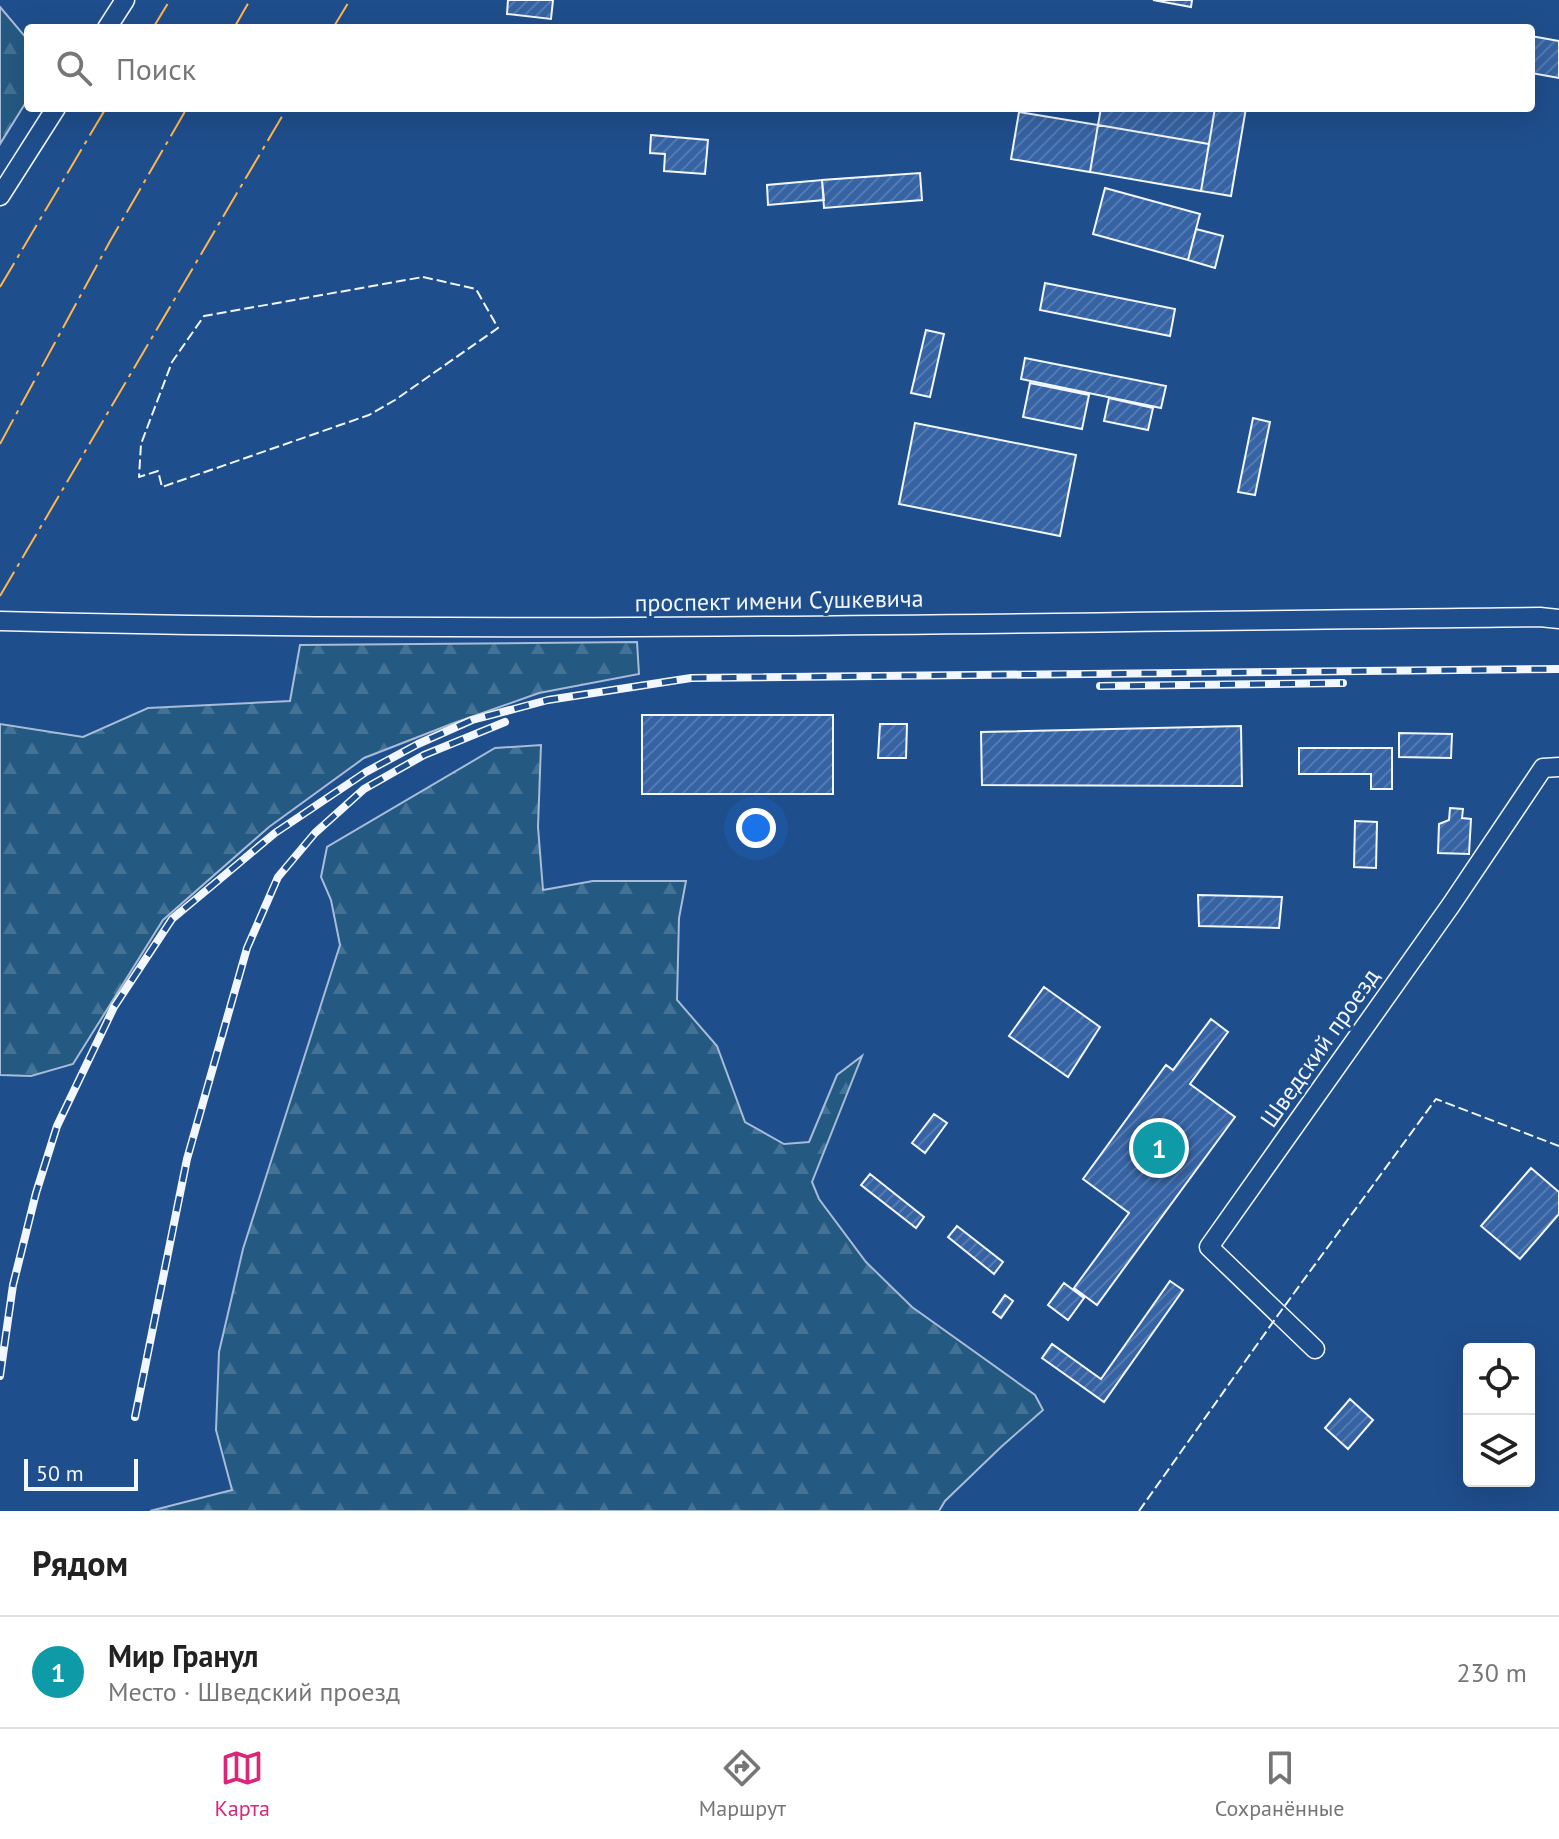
<!DOCTYPE html>
<html lang="ru">
<head>
<meta charset="utf-8">
<style>
	:root { --surface:#fff; --page:#f2f2f2; --text:#222; --muted:#767676; --line:#e0e0e0; --accent:#db2777 }
	body { margin:0; font-family:"PT Sans",sans-serif; background:var(--page); color:var(--text) }
	.controls { position:absolute; right:24px; bottom:24px; display:grid; overflow:hidden; border-radius:8px; box-shadow:0 8px 32px #0002 }
	.controls button { width:72px; height:72px; display:grid; place-items:center; padding:0; border:0; border-bottom:2px solid var(--line); background:var(--surface); color:var(--text); font:40px sans-serif }
	.scale { position:absolute; left:24px; bottom:20px; width:114px; box-sizing:border-box; padding-left:8px; border:4px solid #f2f6ff; border-top:0; font-size:22px; line-height:28px; white-space:nowrap; color:#f2f6ff; -webkit-text-stroke:6px #1f4e8c; paint-order:stroke }
	.you { position:absolute; left:756px; top:828px; width:28px; height:28px; margin:-20px; border:6px solid #fff; border-radius:50%; background:#1a73e8; box-shadow:0 0 0 12px #1a73e833 }
	.badge { display:grid; place-items:center; width:52px; height:52px; border-radius:50%; background:var(--accent); color:#fff; font-size:26px; font-weight:700 }
	.pin { position:absolute; translate:-50% -50%; border:4px solid #fff; box-shadow:0 2px 8px #0006 }
	.list { margin:0; padding:0; list-style:none }
	h2 { display:flex; justify-content:space-between; align-items:center; height:104px; margin:0; padding:0 32px; font-size:34px }
	h2 small { font-size:26px; font-weight:400; color:var(--muted) }
	.list li { display:grid; grid-template-columns:52px 1fr auto; gap:24px; align-items:center; box-sizing:border-box; height:112px; padding:0 32px; border-top:2px solid var(--line) }
	.list b { display:block; font-size:30px; white-space:nowrap }
	.list p { margin:0; font-size:26px; white-space:nowrap; color:var(--muted) }
	.list em { font-size:26px; font-style:normal; color:var(--muted) }
	.icon { flex:none; width:44px; height:44px; fill:none; stroke:currentColor; stroke-width:2; stroke-linecap:round; stroke-linejoin:round }
	.map { position:relative; flex:none; width:1559px; height:1511px; overflow:hidden }
	.search { position:absolute; background:var(--surface); box-shadow:0 8px 32px #0002; left:24px; right:24px; top:24px; height:88px; display:flex; align-items:center; gap:20px; box-sizing:border-box; padding:0 28px; border-radius:8px; color:var(--muted); font-size:30px }
	.sheet { height:216px; background:var(--surface) }
	nav { display:flex; justify-content:space-around; align-items:center; box-sizing:border-box; height:112px; border-top:2px solid var(--line); background:var(--surface); font-size:22px; color:var(--muted) }
	nav a { display:grid; justify-items:center; gap:4px }
	nav .on { color:var(--accent) }
	.map>svg:first-child { display:block }
</style>
</head>
<body>
<div class="map">
<svg width="1559" height="1511" viewBox="0 0 1559 1511">
	<defs>
		<pattern id="forest-firs" width="22" height="20" patternUnits="userSpaceOnUse" patternTransform="scale(2)"><rect width="22" height="20" fill="#245a82"/><path d="M5 1l3.5 6h-7zM16 11l3.5 6h-7z" fill="#447295"/></pattern>
		<pattern id="building-hatch" width="6" height="6" patternUnits="userSpaceOnUse" patternTransform="scale(2)"><rect width="6" height="6" fill="#3563a3"/><path d="M-1 1l2-2M0 6l6-6M5 7l2-2" fill="none" stroke="#537ab1"/></pattern>
	</defs>
	<rect width="100%" height="100%" fill="#1f4e8c"/>
	<path fill="url(#forest-firs)" stroke="#a8bbd7" stroke-width="2" d="M0,7L28,40V99L0,144Z
		M637,642L639,674L539,693L454,723L364,758L269,827L163,920L73,1064L31,1076L0,1075V724L83,737L148,708L290,701L300,645Z
		M541,745L538,827L543,890L593,881H686L679,918L677,1000L717,1046L745,1122L784,1144L809,1142L837,1075L862,1056L812,1182L819,1199L866,1262L912,1307L1035,1395L1043,1410L1001,1447L945,1501L939,1511H150L232,1490L216,1430L219,1352L243,1249L340,945L331,900L321,877L327,847L495,748Z"/>
	<path fill="url(#building-hatch)" stroke="#f2f6ff" stroke-width="2" d="M508,0H553L551,19L507,14Z
		M1153,0H1192L1191,7Z
		M1531,36L1559,41V78L1531,73Z
		M1101,108H1215L1209,144L1098,125Z
		M1215,108H1246L1231,196L1201,191Z
		M1019,112L1098,125L1090,172L1011,159Z
		M1098,125L1209,144L1201,191L1090,172Z
		M651,135L708,140L705,174L664,171L665,154L650,153Z
		M920,173L922,200L824,208L822,180Z
		M822,180L824,200L768,205L767,185Z
		M1105,188L1200,214L1188,260L1093,234Z
		M1196,229L1223,236L1215,268L1188,260Z
		M1045,283L1175,309L1170,336L1040,310Z
		M926,330L944,334L930,397L911,393Z
		M1025,358L1166,386L1161,408L1021,379Z
		M1030,383L1089,395L1082,429L1023,417Z
		M1109,398L1153,408L1148,430L1104,421Z
		M1253,418L1270,422L1255,495L1238,492Z
		M915,423L1076,455L1060,536L899,504Z
		M642,715H833V794H642Z
		M880,724H907L906,758H878Z
		M1241,726L1242,786L982,785L981,732Z
		M1399,733L1452,734L1451,758L1399,757Z
		M1299,748H1392V789H1371V774H1299Z
		M1450,808L1463,809L1462,818L1471,819L1469,854L1438,853L1439,824L1449,820Z
		M1355,821L1377,822L1376,868L1354,867Z
		M1198,895L1282,897L1279,928L1199,926Z
		M1044,987L1100,1027L1068,1077L1009,1036Z
		M1211,1019L1228,1032L1190,1084L1235,1117L1097,1305L1074,1288L1129,1213L1083,1179L1166,1065L1173,1070Z
		M934,1114L947,1123L925,1153L912,1143Z
		M1531,1168L1559,1192V1214L1520,1259L1481,1226Z
		M870,1174L924,1217L916,1228L861,1185Z
		M957,1226L1003,1262L994,1274L948,1237Z
		M1170,1281L1183,1290L1104,1402L1042,1358L1052,1344L1101,1379Z
		M1064,1283L1084,1298L1068,1320L1048,1305Z
		M1005,1295L1013,1301L1001,1318L993,1312Z
		M1350,1399L1373,1420L1348,1449L1325,1428Z"/>
	<g fill="none" stroke-linecap="round" stroke-linejoin="round">
		<defs>
			<path id="minor" d="M107,28L125,0
				M0,196L56,108
				M0,621C513,635 1027,622 1540,617L1559,619
				M1315,1349L1209,1247L1451,905L1543,768L1559,767"/>
		</defs>
		<use href="#minor" stroke="#f2f6ff" stroke-width="21"/>
		<use href="#minor" stroke="#1f4e8c" stroke-width="18"/>
		<defs>
			<path id="rail" d="M1100,686L1343,683
				M0,1376L13,1285L36,1193L57,1126L114,1007L172,919L275,833L366,772L418,744L472,720L548,700L691,678L1559,669
				M135,1417L187,1159L247,948L278,877L315,833L364,789L424,755L505,722"/>
		</defs>
		<use href="#rail" stroke="#f2f6ff" stroke-width="8"/>
		<use href="#rail" stroke="#1f4e8c" stroke-width="5" stroke-dasharray="15" stroke-linecap="butt"/>
		<path stroke="#f2f6ff" stroke-width="2" stroke-dasharray="10 4" stroke-linecap="butt" d="M423,277L476,289L498,328L395,400L369,415L162,487L158,471L139,477L141,444L172,362L204,316Z
			M1139,1511L1278,1315L1436,1099L1559,1146"/>
		<path stroke="#ffb74d" stroke-width="2" stroke-dasharray="28 6 4 6" stroke-linecap="butt" d="M153,28L170,0
			M234,28L250,0
			M333,28L350,0
			M0,287L106,108
			M0,444L109,243L187,108
			M0,596L287,108"/>
	</g>
	<g text-anchor="middle" stroke-width="6" stroke-linejoin="round" paint-order="stroke">
		<g font-size="24" fill="#f2f6ff" stroke="#1f4e8c">
			<text transform="translate(779 601) rotate(-1)" y="8">проспект имени Сушкевича</text>
			<text transform="translate(1320 1048) rotate(-55)" y="8">Шведский проезд</text>
		</g>
	</g>
</svg>
<div class="controls">
<button><svg class="icon" aria-label="locate" viewBox="0 0 24 24"><circle cx="12" cy="12" r="6"/><path d="M12 2v4M12 18v4M2 12h4M18 12h4"/></svg></button>
<button><svg class="icon" aria-label="layers" viewBox="0 0 24 24"><path d="M12 4l9 5-9 5-9-5zM3 14l9 5 9-5"/></svg></button>
</div>
<div class="scale">50 m</div>
<div class="you"></div>
<div class="pin badge" style="left:1159px;top:1148px;background:#0f9aa8">1</div>
<div class="search"><svg class="icon" aria-label="search" viewBox="0 0 24 24"><circle cx="10" cy="10" r="6"/><path d="M15 15l6 6"/></svg>Поиск</div>
</div>
<section class="sheet">
<h2>Рядом<small></small></h2>
<ul class="list">
<li><span class="badge" style="background:#0f9aa8">1</span><div><b>Мир Гранул</b><p>Место · Шведский проезд</p></div><em>230 m</em></li>
</ul>
</section>
<nav>
<a class="on"><svg class="icon" aria-label="map" viewBox="0 0 24 24"><path d="M3 6l6-2 6 2 6-2v14l-6 2-6-2-6 2zM9 4v14M15 6v14"/></svg>Карта</a>
<a><svg class="icon" aria-label="directions" viewBox="0 0 24 24"><path d="M12 3l9 9-9 9-9-9zM9 14v-3h6M13 9l2 2-2 2"/></svg>Маршрут</a>
<a><svg class="icon" aria-label="saved" viewBox="0 0 24 24"><path d="M7 4h10v16l-5-4-5 4z"/></svg>Сохранённые</a>
</nav>
</body>
</html>
